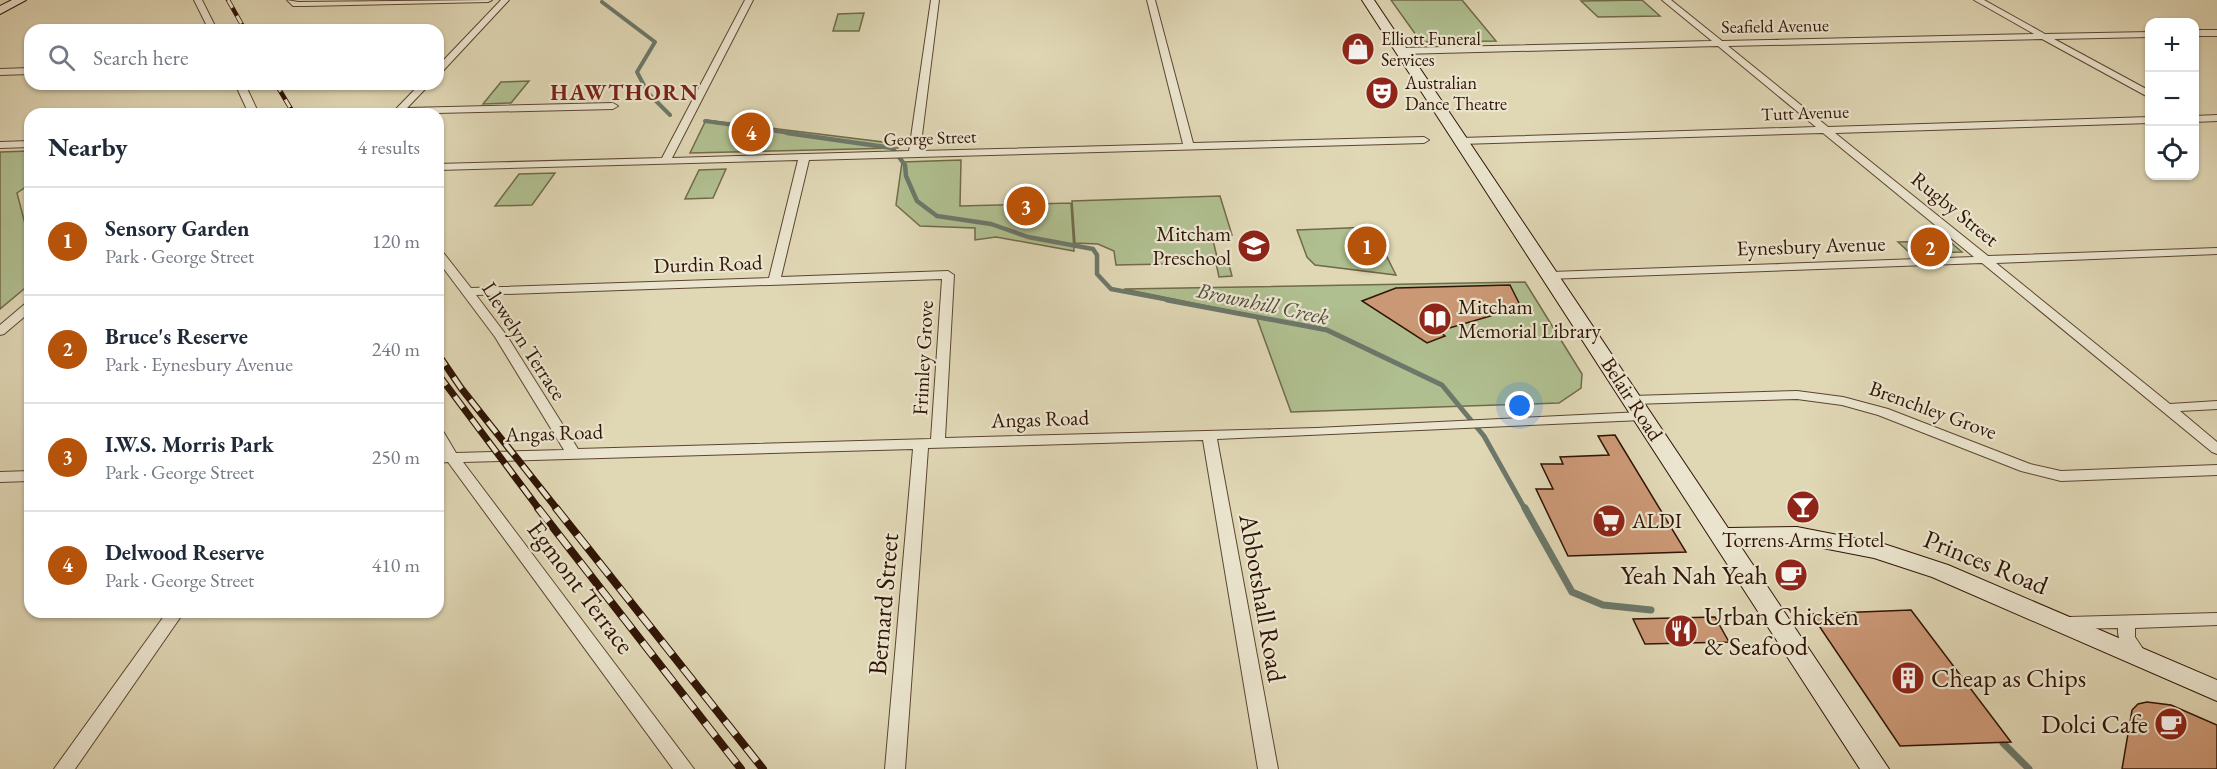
<!DOCTYPE html>
<html lang="en">
<head>
<meta charset="utf-8">
<style>
	:root { --surface:#fff; --page:#f6f6f7; --text:#1f2937; --muted:#747a83; --line:#e0e1e3; --accent:#b45309 }
	body { margin:0; font-family:"EB Garamond",serif; background:var(--page); color:var(--text) }
	.controls { position:absolute; right:18px; top:18px; display:grid; overflow:hidden; border-radius:12px; box-shadow:0 2px 4px #0004 }
	.controls button { width:54px; height:54px; display:grid; place-items:center; padding:0; border:0; border-bottom:2px solid var(--line); background:var(--surface); color:var(--text); font:30px sans-serif }
	.you { position:absolute; left:1520px; top:406px; width:21px; height:21px; margin:-15px; border:4px solid #fff; border-radius:50%; background:#1a73e8; box-shadow:0 0 0 9px #1a73e833 }
	.badge { display:grid; place-items:center; width:39px; height:39px; border-radius:50%; background:var(--accent); color:#fff; font-size:20px; font-weight:700 }
	.pin { position:absolute; translate:-50% -50%; border:3px solid #fff; box-shadow:0 2px 6px #0006 }
	.list { margin:0; padding:0; list-style:none }
	h2 { display:flex; justify-content:space-between; align-items:center; height:78px; margin:0; padding:0 24px; font-size:26px }
	h2 small { font-size:20px; font-weight:400; color:var(--muted) }
	.list li { display:grid; grid-template-columns:39px 1fr auto; gap:18px; align-items:center; box-sizing:border-box; height:108px; padding:0 24px; border-top:2px solid var(--line) }
	.list b { display:block; font-size:22px; white-space:nowrap }
	.list p { margin:0; font-size:20px; white-space:nowrap; color:var(--muted) }
	.list em { font-size:20px; font-style:normal; color:var(--muted) }
	.icon { flex:none; width:33px; height:33px; fill:none; stroke:currentColor; stroke-width:2; stroke-linecap:round; stroke-linejoin:round }
	.map { position:relative; flex:none; width:2217px; height:769px; overflow:hidden }
	.search { position:absolute; background:var(--surface); box-shadow:0 2px 4px #0004; left:24px; top:24px; width:420px; height:66px; display:flex; align-items:center; gap:15px; box-sizing:border-box; padding:0 21px; border-radius:18px; color:var(--muted); font-size:22px }
	.panel { position:absolute; background:var(--surface); box-shadow:0 2px 4px #0004; left:24px; top:108px; width:420px; height:510px; border-radius:18px }
	.map>svg:first-child { display:block }
</style>
</head>
<body>
<div class="map">
<svg width="2217" height="769" viewBox="0 0 2217 769">
	<rect width="100%" height="100%" fill="#e0d7b5"/>
	<filter id="stains"><feTurbulence type="fractalNoise" baseFrequency=".00333" numOctaves="4"/><feColorMatrix values="0 0 0 0 .2 0 0 0 0 .09 0 0 0 0 .02 0 0 0 .5 -.17"/></filter>
	<radialGradient id="worn" r=".72"><stop offset=".6" stop-color="#630" stop-opacity="0"/><stop offset="1" stop-color="#630" stop-opacity=".3"/></radialGradient>
	<path fill="#b0bf90" stroke="#706a4a" stroke-width="1.5" d="M1391,0H1462L1496,41L1421,42Z
		M1642,0L1660,16L1598,17L1581,1Z
		M864,13L859,31H833L838,14Z
		M529,81L511,103L483,104L501,82Z
		M706,120L899,144L898,148L690,153Z
		M30,151V184L17,193L30,243V284L0,309V152Z
		M961,160L960,206L1071,203L1074,251L996,237L975,240V228L920,226L896,205L902,162Z
		M726,169L713,198L685,199L699,170Z
		M555,173L532,205L495,206L519,174Z
		M1220,196L1232,235L1212,236L1217,257H1227L1232,276L1219,277L1216,263L1116,265L1114,251L1098,244L1075,243L1072,201Z
		M1372,227L1396,275L1315,265L1307,257L1297,230Z
		M1949,241L1962,252L1910,253L1898,242Z
		M1525,282L1582,374L1581,388L1559,403L1291,412L1256,316L1124,289Z"/>
	<g fill="none" stroke-linecap="round" stroke-linejoin="round">
		<path stroke="#6c786a" stroke-width="4" d="M602,2L655,42L637,72L648,93L670,115
			M705,121L797,134"/>
		<path stroke="#6c786a" stroke-width="4.5" d="M787,133L892,148L905,165L906,176L917,201L937,216L991,224L1028,237L1093,249L1097,255V274L1111,289L1175,301"/>
		<path stroke="#6c786a" stroke-width="5" d="M1167,300L1327,330L1442,385L1484,436L1525,509"/>
		<path stroke="#6c786a" stroke-width="7" d="M1525,508L1572,592L1603,605L1651,610
			M2003,743L2029,769"/>
	</g>
	<path fill="#cb9876" stroke="#301404" stroke-width="1.5" d="M1510,285L1521,307L1439,331L1445,336L1427,343L1362,301L1396,288Z
		M1615,435L1686,552L1568,556L1536,489H1553L1541,464H1563L1560,457L1609,455L1598,436Z
		M1911,610L2011,742L1900,746L1811,614Z
		M1715,617L1729,642L1645,644L1633,619Z
		M2147,702L2171,705L2217,725V769H2122L2132,710L2138,704Z"/>
	<g fill="none" stroke-linecap="round" stroke-linejoin="round">
		<defs>
			<path id="street" d="M194,0H202L217,30H209Z
				M287,0L298,2L492,0L488,2L305,6H293Z
				M501,0H509L441,73L438,74V66Z
				M745,0H753L672,158L909,151L931,0H939L920,151L1183,144L1147,0H1155L1193,143L1424,137L1429,140L1424,143L809,160L781,277L948,271L954,275L945,438L1316,428L1642,412L1649,416L1642,420L1217,439L1278,769H1258L1203,440L928,448L905,769H885L913,449L463,462L694,769H673L448,462L438,463V453H442L438,446V429L443,431L456,453L564,450L495,337L438,261V250L442,251L471,288L769,278L798,160L438,170V164L662,158ZM942,279L931,439L578,449L507,336L476,295Z
				M1662,0H1671L1722,41L2034,34L1974,0H1984L2045,34L2150,32V37L2054,39L2150,91V98L2042,39L1728,46L1828,127L2150,117V123L1835,133L1988,256L2217,248V254L1996,263L2170,404L2217,401V409L2180,411L2217,442V454L2212,452L1982,263L1547,279L1545,276L1551,272L1974,257L1823,133L1461,144L1456,141L1461,138L1816,127L1718,46L1401,54L1397,51L1401,48L1712,41Z
				M2194,30H2217V36H2194Z
				M30,68V74L0,75V69Z
				M235,84H245L259,114H249Z
				M420,84H430L407,108L613,103L618,106L613,109L395,114V110Z
				M2217,115V121L2194,122V116Z
				M30,141V147L0,148V142Z
				M30,302V312L4,334L0,335V325L26,303Z
				M1797,391L1843,397L1888,409L2030,464L2061,471L2217,465V475L2061,481L2021,471L1878,415L1842,405L1797,399L1632,404L1625,400L1632,396Z
				M30,471V481L0,482V472Z
				M167,612H184L75,769H54Z
				M2217,613V625L2135,628V637L2147,655L2144,660C2128,665 2117,642 2118,628L2069,629L2063,628L2061,623L2063,618L2069,617Z"/>
			<path id="secondary" d="M12,0H26L0,14V6Z
				M1362,0H1374L1728,528L1797,527L1884,544L1948,565L2217,680V701L1932,577L1874,558L1797,543L1739,544L1889,769H1860Z"/>
		</defs>
		<use href="#street" stroke="#5c4530" stroke-width="2"/>
		<use href="#secondary" stroke="#301404" stroke-width="2"/>
		<use href="#street" fill="#ebe5cf" fill-rule="evenodd"/>
		<use href="#secondary" fill="#ebe5cf" fill-rule="evenodd"/>
		<defs>
			<path id="rail-far2" d="M228,0L245,30
				M276,84L294,114"/>
			<path id="rail-far1" d="M438,354L461,388L557,509
				M438,374L539,509"/>
			<path id="rail" d="M538,508L741,769
				M556,508L763,769"/>
		</defs>
		<use href="#rail-far2" stroke="#301404" stroke-width="4.5"/>
		<use href="#rail-far1" stroke="#301404" stroke-width="7"/>
		<use href="#rail" stroke="#301404" stroke-width="8"/>
		<use href="#rail-far2" stroke="#ebe5cf" stroke-width="3" stroke-dasharray="9" stroke-linecap="butt"/>
		<use href="#rail-far1" stroke="#ebe5cf" stroke-width="4.5" stroke-dasharray="14" stroke-linecap="butt"/>
		<use href="#rail" stroke="#ebe5cf" stroke-width="6" stroke-dasharray="17" stroke-linecap="butt"/>
	</g>
	<defs>
		<symbol id="shop-disc" viewBox="-11 -11 22 22"><circle r="9.5" fill="#8f2418" stroke="#ebe5cf"/><path d="M-5-2.5h2.3a2.7 3.5 0 0 1 5.4 0H5L5.5 6h-11ZM-1.5-2.5h3a1.5 2.3 0 0 0-3 0Z" fill="#fff"/></symbol>
		<symbol id="theatre-disc" viewBox="-11 -11 22 22"><circle r="9.5" fill="#8f2418" stroke="#ebe5cf"/><path d="M-5-5.5Q0-4 5-5.5V0Q5 5 0 6Q-5 5-5 0ZM-3.3-2.5H-1v1.5H-3.3ZM1-2.5H3.3v1.5H1ZM-2.8 1Q0 5.5 2.8 1Z" fill="#fff"/></symbol>
		<symbol id="school-disc" viewBox="-11 -11 22 22"><circle r="9.5" fill="#8f2418" stroke="#ebe5cf"/><path d="M0-5L7-2L0 1L-7-2ZM-4 1L0 2.5L4 1V4Q0 6-4 4Z" fill="#fff"/></symbol>
		<symbol id="library-disc" viewBox="-11 -11 22 22"><circle r="9.5" fill="#8f2418" stroke="#ebe5cf"/><path d="M-6-4Q-3-5.5-.7-3.5V5Q-3 3-6 4ZM6-4Q3-5.5 .7-3.5V5Q3 3 6 4Z" fill="#fff"/></symbol>
		<symbol id="bar-disc" viewBox="-11 -11 22 22"><circle r="9.5" fill="#8f2418" stroke="#ebe5cf"/><path d="M-6-5H6L.8 .8V4.5H3.5V6h-7V4.5H-.8V.8Z" fill="#fff"/></symbol>
		<symbol id="supermarket-disc" viewBox="-11 -11 22 22"><circle r="9.5" fill="#8f2418" stroke="#ebe5cf"/><path d="M-6-5.5h2.5l.6 2H6L4.5 2H-2.5L-4.4-4H-6ZM-1.5 3.2a1.3 1.3 0 1 0 .1 0ZM3 3.2a1.3 1.3 0 1 0 .1 0Z" fill="#fff"/></symbol>
		<symbol id="cafe-disc" viewBox="-11 -11 22 22"><circle r="9.5" fill="#8f2418" stroke="#ebe5cf"/><path d="M-5.5-4.5H6V0H3Q3 3.5 0 3.5H-2.5Q-5.5 3.5-5.5 0ZM3-3.2v2h1.7v-2ZM-6 4.5H4V6H-6Z" fill="#fff"/></symbol>
		<symbol id="restaurant-disc" viewBox="-11 -11 22 22"><circle r="9.5" fill="#8f2418" stroke="#ebe5cf"/><path d="M-5-6h1v4h1v-4h1v4h1v-4h1v5L-1.5 .5V6h-2V.5L-5-1ZM5-6V6H3V1.5H1.5Q1.5-4 5-6Z" fill="#fff"/></symbol>
		<symbol id="building-disc" viewBox="-11 -11 22 22"><circle r="9.5" fill="#8f2418" stroke="#ebe5cf"/><path d="M-4-6H4V6H1V3H-1V6H-4ZM-2.5-4.3h1.7v1.8h-1.7ZM.8-4.3h1.7v1.8H.8ZM-2.5-1h1.7V.8h-1.7ZM.8-1h1.7V.8H.8Z" fill="#fff"/></symbol>
	</defs>
	<g fill-rule="evenodd">
		<use href="#shop-disc" x="1339" y="30" width="38" height="38"/>
		<use href="#theatre-disc" x="1363" y="74" width="38" height="38"/>
		<use href="#school-disc" x="1235" y="227" width="38" height="38"/>
		<use href="#library-disc" x="1416" y="300" width="38" height="38"/>
		<use href="#bar-disc" x="1784" y="488" width="38" height="38"/>
		<use href="#supermarket-disc" x="1590" y="502" width="38" height="38"/>
		<use href="#cafe-disc" x="1772" y="556" width="38" height="38"/>
		<use href="#restaurant-disc" x="1662" y="612" width="38" height="38"/>
		<use href="#building-disc" x="1889" y="659" width="38" height="38"/>
		<use href="#cafe-disc" x="2152" y="705" width="38" height="38"/>
	</g>
	<g text-anchor="middle" stroke-width="4.5" stroke-linejoin="round" paint-order="stroke">
		<g font-size="18" fill="#301404" stroke="#ebe5cf">
			<text transform="translate(1775 26) rotate(-1)" y="6">Seafield Avenue</text>
			<text transform="translate(1805 113) rotate(-2)" y="6">Tutt Avenue</text>
			<text transform="translate(930 138) rotate(-2)" y="6">George Street</text>
		</g>
		<g font-size="18" fill="#301404" stroke="#ebe5cf" text-anchor="start">
			<text x="1381" y="45">Elliott Funeral<tspan x="1381" dy="21">Services</tspan></text>
			<text x="1405" y="89">Australian<tspan x="1405" dy="21">Dance Theatre</tspan></text>
		</g>
		<g font-size="21" fill="#301404" stroke="#ebe5cf">
			<text transform="translate(1955 209) rotate(39)" y="7">Rugby Street</text>
			<text transform="translate(1811 246) rotate(-2)" y="7">Eynesbury Avenue</text>
			<text transform="translate(708 264) rotate(-2)" y="7">Durdin Road</text>
			<text transform="translate(524 341) rotate(57)" y="7">Llewelyn Terrace</text>
			<text transform="translate(923 358) rotate(-87)" y="7">Frimley Grove</text>
			<text transform="translate(1632 399) rotate(57)" y="7">Belair Road</text>
			<text transform="translate(1933 410) rotate(20)" y="7">Brenchley Grove</text>
			<text transform="translate(1040 419) rotate(-2)" y="7">Angas Road</text>
			<text transform="translate(554 433) rotate(-2)" y="7">Angas Road</text>
		</g>
		<g font-size="21" fill="#301404" stroke="#ebe5cf" text-anchor="start">
			<text x="1231" y="241" text-anchor="end">Mitcham<tspan x="1231" dy="24">Preschool</tspan></text>
			<text x="1458" y="314">Mitcham<tspan x="1458" dy="24">Memorial Library</tspan></text>
			<text x="1632" y="528">ALDI</text>
			<text x="1803" y="547" text-anchor="middle">Torrens Arms Hotel</text>
		</g>
		<g font-size="22" font-weight="bold" letter-spacing="1.5" fill="#7a1f14" stroke="#ebe5cf">
			<text x="625" y="100">HAWTHORN</text>
		</g>
		<g font-size="22" font-style="italic" fill="#534e40" stroke="#ebe5cf">
			<text transform="translate(1263 303) rotate(12)" y="8">Brownhill Creek</text>
		</g>
		<g font-size="26" fill="#301404" stroke="#ebe5cf">
			<text transform="translate(1986 562) rotate(22)" y="9">Princes Road</text>
			<text transform="translate(581 587) rotate(53)" y="9">Egmont Terrace</text>
			<text transform="translate(1263 598) rotate(80)" y="9">Abbotshall Road</text>
			<text transform="translate(883 604) rotate(-85)" y="9">Bernard Street</text>
		</g>
		<g font-size="26" fill="#301404" stroke="#ebe5cf" text-anchor="end">
			<text x="1768" y="584">Yeah Nah Yeah</text>
			<text x="1704" y="625" text-anchor="start">Urban Chicken<tspan x="1704" dy="30">&amp; Seafood</tspan></text>
			<text x="1931" y="687" text-anchor="start">Cheap as Chips</text>
			<text x="2148" y="733">Dolci Cafe</text>
		</g>
	</g>
	<rect width="100%" height="100%" filter="url(#stains)"/>
	<rect width="100%" height="100%" fill="url(#worn)"/>
</svg>
<div class="controls">
<button>+</button>
<button>−</button>
<button><svg class="icon" aria-label="locate" viewBox="0 0 24 24"><circle cx="12" cy="12" r="6"/><path d="M12 2v4M12 18v4M2 12h4M18 12h4"/></svg></button>
</div>
<div class="you"></div>
<div class="pin badge" style="left:1367px;top:246px">1</div>
<div class="pin badge" style="left:1930px;top:247px">2</div>
<div class="pin badge" style="left:1026px;top:206px">3</div>
<div class="pin badge" style="left:751px;top:132px">4</div>
<div class="search"><svg class="icon" aria-label="search" viewBox="0 0 24 24"><circle cx="10" cy="10" r="6"/><path d="M15 15l6 6"/></svg>Search here</div>
<section class="panel">
<h2>Nearby<small>4 results</small></h2>
<ul class="list">
<li><span class="badge">1</span><div><b>Sensory Garden</b><p>Park · George Street</p></div><em>120 m</em></li>
<li><span class="badge">2</span><div><b>Bruce's Reserve</b><p>Park · Eynesbury Avenue</p></div><em>240 m</em></li>
<li><span class="badge">3</span><div><b>I.W.S. Morris Park</b><p>Park · George Street</p></div><em>250 m</em></li>
<li><span class="badge">4</span><div><b>Delwood Reserve</b><p>Park · George Street</p></div><em>410 m</em></li>
</ul>
</section>
</div>
</body>
</html>
